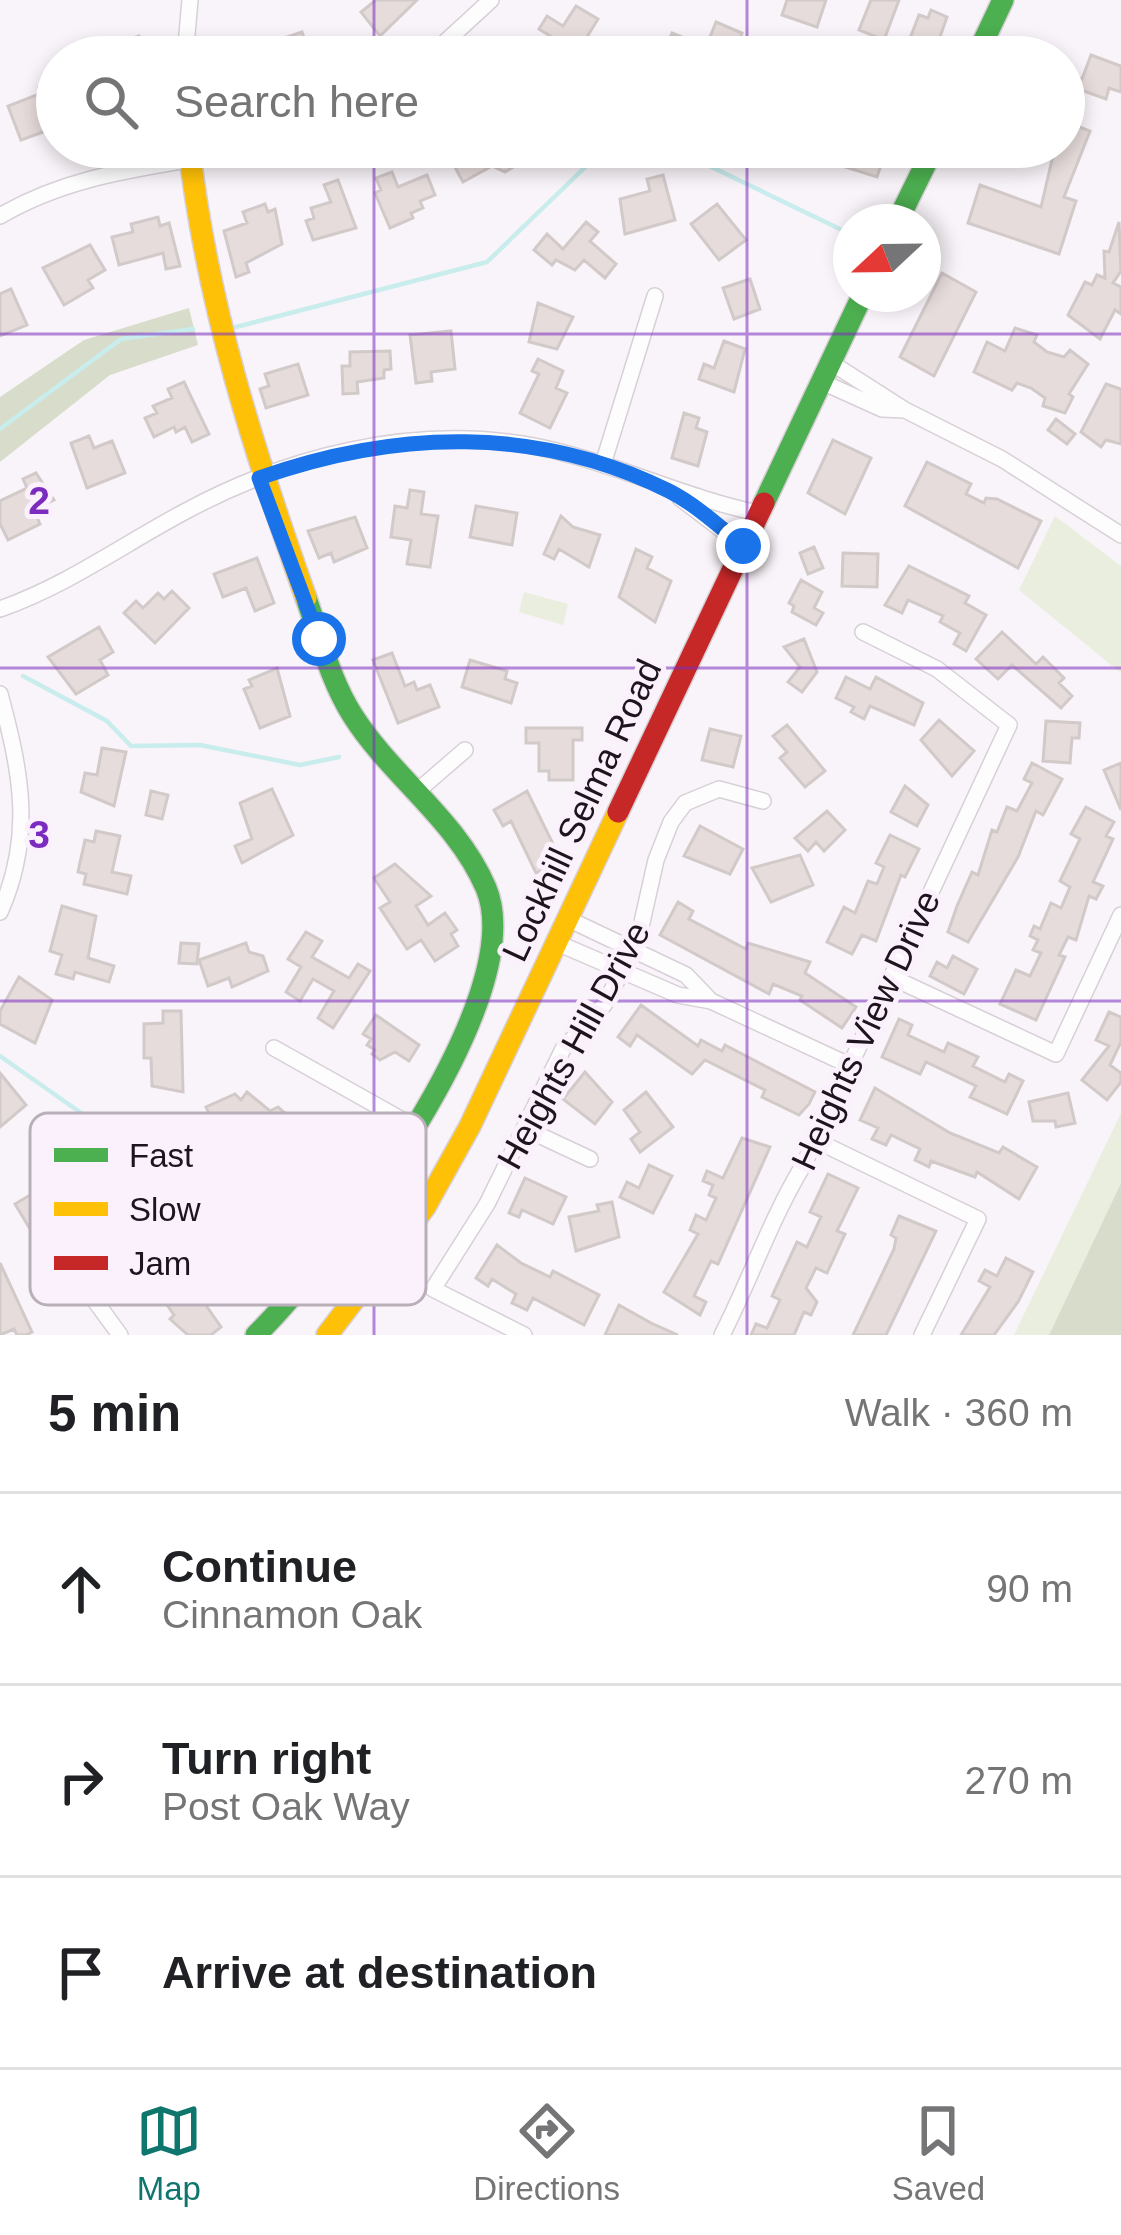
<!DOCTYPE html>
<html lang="en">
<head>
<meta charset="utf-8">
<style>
	:root { --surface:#fff; --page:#f2f2f2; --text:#202124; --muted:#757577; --line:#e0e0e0; --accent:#0f766e }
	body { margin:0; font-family:Helvetica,sans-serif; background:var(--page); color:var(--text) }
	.compass { position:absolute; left:833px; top:204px; width:108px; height:108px; border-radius:50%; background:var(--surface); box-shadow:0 6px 18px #0003; rotate:248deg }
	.stop { position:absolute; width:36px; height:36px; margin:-27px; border:9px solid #1a73e8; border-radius:50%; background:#fff }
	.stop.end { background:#1a73e8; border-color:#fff; box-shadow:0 3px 12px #0008 }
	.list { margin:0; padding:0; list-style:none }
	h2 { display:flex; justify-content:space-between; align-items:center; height:156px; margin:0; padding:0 48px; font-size:51px }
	h2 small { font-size:39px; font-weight:400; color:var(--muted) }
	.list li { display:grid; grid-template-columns:78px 1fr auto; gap:36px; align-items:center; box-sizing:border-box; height:192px; padding:0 48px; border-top:3px solid var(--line) }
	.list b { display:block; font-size:45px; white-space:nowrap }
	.list p { margin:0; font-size:39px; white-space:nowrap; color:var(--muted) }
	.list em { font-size:39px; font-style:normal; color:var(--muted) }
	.icon { flex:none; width:66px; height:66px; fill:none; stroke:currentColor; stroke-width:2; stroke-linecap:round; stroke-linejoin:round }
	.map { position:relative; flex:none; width:1121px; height:1335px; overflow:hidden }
	.search { position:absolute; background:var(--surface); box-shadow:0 6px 18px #0003; left:36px; right:36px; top:36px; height:132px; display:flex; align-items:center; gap:30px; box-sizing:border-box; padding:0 42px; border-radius:66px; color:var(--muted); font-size:45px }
	.sheet { height:732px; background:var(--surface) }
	nav { display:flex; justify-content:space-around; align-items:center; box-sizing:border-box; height:168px; border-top:3px solid var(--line); background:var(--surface); font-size:33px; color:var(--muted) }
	nav a { display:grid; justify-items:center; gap:6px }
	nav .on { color:var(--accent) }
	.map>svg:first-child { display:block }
</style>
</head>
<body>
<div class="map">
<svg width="1121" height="1335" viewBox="0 0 1121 1335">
	<rect width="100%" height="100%" fill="#f9f4f9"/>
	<path fill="#eaeedf" d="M1055,516L1121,566V673L1019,590Z
		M524,592L568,604L563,625L519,612Z
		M1121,1113V1183L1049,1335H1014Z"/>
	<path fill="#d7ddca" d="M189,308L198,345L110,375L0,462V397L84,340Z
		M1121,1183V1335H1049Z"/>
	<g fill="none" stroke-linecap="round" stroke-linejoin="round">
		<path stroke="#c9ecec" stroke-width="4.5" d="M670,147L842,230
			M236,327L487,262L606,147
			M0,429L121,339L193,329
			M23,676L107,721L131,746L200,745L300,765L339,757
			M0,1056L121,1141L189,1179L295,1273"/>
	</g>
	<path fill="#e7dcdc" stroke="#d2c9c9" stroke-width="3" d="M376,0H417L380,36L361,12Z
		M787,0H826L817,27L782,15Z
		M871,0H899L884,40L859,30Z
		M576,6L598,19L577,53L539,29L547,16L563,26Z
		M931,10L947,17L937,45L909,41L919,15L928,18Z
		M716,22L742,33L736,49L754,57H662L672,33L706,47Z
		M302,32L310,57H272L267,44Z
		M139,36L145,57H125L121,41Z
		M1091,55L1121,66V92L1109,88L1106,99L1064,84V72L1082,79Z
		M50,83L57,127L21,140L8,106L42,93L39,87Z
		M1064,121L1090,131L1064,197L1076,201L1059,254L968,223L980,185L1041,207L1055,147H1064Z
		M444,147H505L515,166L505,172L492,166L463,182Z
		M845,147H887L877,177L839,165Z
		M392,172L398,187L427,175L435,195L420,201L423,208L411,213L413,218L390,228L375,193L381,190L376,178Z
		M663,175L675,220L625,234L620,199L650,191L647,179Z
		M338,180L356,228L313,240L306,221L314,218L311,208L331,202L324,185Z
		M265,204L268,212L275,209L282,244L246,263L249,272L236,277L224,231L247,223L243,212Z
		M717,204L746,240L719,260L691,224Z
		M158,217L160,226L169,223L180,266L166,269L163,253L119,265L112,237L133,232L131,224Z
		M586,222L598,232L590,241L616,264L605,278L584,260L575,270L556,260L552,265L534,250L547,234L563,249Z
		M1119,222L1121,271L1113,283L1121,287V314L1115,310L1100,339L1068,315L1085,282L1092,285L1097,275L1105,278L1104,251L1109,252Z
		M90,245L105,270L88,280L93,288L64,305L43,268Z
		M942,273L976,292L934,376L900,357Z
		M750,279L760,309L734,319L723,288Z
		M11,289L27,325L0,336V294Z
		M538,303L573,317L557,349L529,342Z
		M1015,328L1037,335L1034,342L1047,352L1064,357L1070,350L1088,364L1069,394L1073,397L1065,413L1043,406L1045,398L1031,388L1017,383L1012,390L974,372L987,342L1005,351Z
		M451,331L455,369L431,372L432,381L416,383L410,335Z
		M724,341L745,349L734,392L699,379L704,364L714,368Z
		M390,351L391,369L384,370V378L357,382L358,393L343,394L342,366H350V352Z
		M538,359L563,371L556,388L567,393L550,428L520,413L539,374L532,371Z
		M298,364L308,395L266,408L260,389L269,386L265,374Z
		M184,382L209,434L192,442L185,427L176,432L174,427L154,437L145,418L157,413L153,406L172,398L168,389Z
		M1106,384L1121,389V444L1106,440L1101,447L1081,432Z
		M684,413L699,418L696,428L707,432L698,466L672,458Z
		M1056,419L1075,434L1067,444L1048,430Z
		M89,436L94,448L112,441L125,473L87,488L71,443Z
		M833,440L871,458L845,514L808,493Z
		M927,462L971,484L966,494L984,503L986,498L997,499L1041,521L1018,568L905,506Z
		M36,473L54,500L34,510L40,524L8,540L0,524V501L27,488L23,479Z
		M410,490L424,492L421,514L438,516L430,567L407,564L411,540L391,537L395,506L407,508Z
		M476,506L517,513L512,545L470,537Z
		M561,516L573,527L600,535L589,567L559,549L554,559L544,554Z
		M355,517L367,548L334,562L331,553L319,558L308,531Z
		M814,547L823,568L808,574L800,553Z
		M636,549L652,557L647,568L671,581L655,622L619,597Z
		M843,553L878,554L877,587L842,586Z
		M257,558L274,603L255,611L246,588L223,597L214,574Z
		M909,566L969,596L965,603L986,615L966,651L954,644L960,633L940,622L943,616L908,600L902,613L885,605Z
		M801,580L822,592L814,608L823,613L816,625L792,612L794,606L789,603Z
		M172,591L189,608L155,643L124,613L136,601L143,608L158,593L164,599Z
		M99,627L113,652L100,660L108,675L76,694L48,657Z
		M1002,632L1036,664L1043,657L1064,678L1059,683L1072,696L1061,708L1012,665L998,679L976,659Z
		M804,639L817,672L802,692L788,682L800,667L784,647Z
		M392,653L405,686L414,682L417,690L430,685L439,707L398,723L373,660Z
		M470,660L507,671L505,679L517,683L511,703L462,687Z
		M277,668L290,716L260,728L244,689L252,686L249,680Z
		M846,677L870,689L876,677L923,703L914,725L870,706L864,719L851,712L854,707L836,698Z
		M939,720L974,751L952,776L921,740Z
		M1046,721L1080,723L1079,738H1072L1070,763L1043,761Z
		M787,725L825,771L805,787L780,758L787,752L773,736Z
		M526,728H582V740H573V780H549V771H539V743H526Z
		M710,729L741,736L733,767L702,760Z
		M102,748L126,752L114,806L81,792L85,773L97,775Z
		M1032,763L1062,779L1043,815L1036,811L1018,857L968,942L948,932L957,906L972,872L978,875L992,830L997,832L1007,807L1017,811L1032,783L1024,779Z
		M1121,763V810L1104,770Z
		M905,786L928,805L917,826L891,812Z
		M272,789L293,835L242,863L235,846L252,839L240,803Z
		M151,791L168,795L162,819L146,815Z
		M527,791L561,860L536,873L511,821L503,826L494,810Z
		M1086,807L1114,822L1106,836L1113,839L1093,882L1103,886L1096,899L1089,896L1076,940L1068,937L1059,955L1065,957L1036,1020L1000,1004L1016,970L1030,976L1041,953L1033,950L1038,940L1030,936L1034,926L1040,929L1051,903L1061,908L1070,887L1060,881L1080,839L1071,834Z
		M827,811L845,830L824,851L816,842L808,851L795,838Z
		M700,826L743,849L730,874L684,856Z
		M96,831L120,836L112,872L131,876L127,894L84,884L86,874L78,872L85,840L94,842Z
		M890,835L919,849L905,877L901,875L876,941L862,935L852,954L827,942L844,907L855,913L868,881L877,884L884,867L876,863Z
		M800,855L813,885L771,902L752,868Z
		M395,864L431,896L416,906L428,925L445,913L457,930L451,934L458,946L435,961L421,940L407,949L380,908L390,902L374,878Z
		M678,902L693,911L689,919L746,949L748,943L810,962L805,973L856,1007L842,1028L800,1000L802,996L773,984L769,994L660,935Z
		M62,906L96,916L88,958L114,966L109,982L75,972L73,979L56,974L62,955L50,951Z
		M306,932L322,941L312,957L349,978L358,964L370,971L333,1028L318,1018L334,991L313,979L300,1001L286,992L301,967L288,959Z
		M181,943L199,944L197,964L179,963Z
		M246,943L249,952L263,956L268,971L232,987L229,978L208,986L199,960Z
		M953,956L977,969L964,994L930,976L937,962L947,968Z
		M19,977L52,1000L35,1043L0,1024V1011Z
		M641,1005L698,1046L701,1040L722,1051L725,1045L815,1092L809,1104L799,1115L762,1097L765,1090L705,1060L692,1074L637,1035L630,1046L618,1037Z
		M163,1011H181L183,1092L152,1086L151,1058H144V1024L163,1023Z
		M1109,1012L1121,1017V1042L1110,1065L1121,1073V1082L1107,1100L1082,1080L1109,1046L1096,1040Z
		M376,1015L419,1045L409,1061L395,1052L380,1060L372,1054L375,1050L367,1045L371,1039L363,1034Z
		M899,1019L912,1025L908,1035L944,1052L948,1043L978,1057L973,1066L1005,1082L1009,1074L1023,1081L1007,1114L970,1097L976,1086L926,1062L920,1074L882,1057Z
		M585,1072L612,1102L595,1124L563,1099Z
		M0,1073L26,1105L0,1127Z
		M875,1088L950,1133L999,1153L1003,1147L1037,1167L1019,1199L977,1172L975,1177L931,1161L929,1167L915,1160L920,1149L891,1135L886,1145L872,1139L878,1128L860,1120Z
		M247,1092L270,1111L278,1107L285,1113L239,1161L227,1151L240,1135L217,1116L211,1118L206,1107L235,1094L241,1100Z
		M646,1092L673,1127L640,1152L631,1139L640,1132L624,1110Z
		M1068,1093L1075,1123L1056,1127L1055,1121H1033L1029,1102Z
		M742,1138L770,1147L718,1264L711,1261L694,1296L706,1302L700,1315L664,1292L698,1234L690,1230L696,1215L706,1220L716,1198L709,1195L713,1185L703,1181L707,1171L723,1178Z
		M649,1165L672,1176L653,1213L620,1197L627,1182L639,1188Z
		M76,1168L85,1182L64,1194L70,1204L30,1229L15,1204Z
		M828,1174L858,1188L837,1231L845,1234L827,1273L816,1268L806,1288L817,1302L811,1315L804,1312L794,1335H751L756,1324L767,1328L780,1300L772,1296L797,1242L807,1247L821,1217L810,1212Z
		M525,1178L566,1197L553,1224L522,1210L519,1217L509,1213Z
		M612,1202L619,1237L576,1251L569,1217L599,1211L597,1205Z
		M899,1216L936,1231L886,1335H853L894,1249L896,1238L891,1235Z
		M497,1245L521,1263L550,1277L553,1271L599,1295L584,1325L533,1298L527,1310L512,1303L516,1294L492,1279L488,1286L476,1278Z
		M1006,1258L1033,1272L1018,1302L994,1335H961L990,1287L979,1281L985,1270L997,1276Z
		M0,1263L32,1332L26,1335H17L14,1329L0,1335Z
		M191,1284L221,1327L211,1335H188L170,1319L174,1315L165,1302Z
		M619,1305L651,1323L678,1335H605Z"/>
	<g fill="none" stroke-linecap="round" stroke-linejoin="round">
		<defs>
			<path id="street" d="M185,57L190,0
				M429,57L491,0
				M0,216C82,168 168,167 258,147
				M830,362L905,410L1002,459L1121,535
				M820,381L882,409L905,410
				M603,464L655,296
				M680,498L743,546
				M0,609C68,585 122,545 186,511C286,457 408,426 522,444C603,457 677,496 758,513
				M0,694C21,772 34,836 0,912
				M414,794L465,750
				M566,918L686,975L709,999
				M555,942L678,995L711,1001L851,1066
				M891,977L1056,1054L1121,915
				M274,1048L413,1126
				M526,1129L590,1159
				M815,1140L978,1219L922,1335
				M79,1279L120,1335
				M524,1335L433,1289L487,1204L563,1049L604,1005L622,971L640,931L656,860L671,822L685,803L719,789L763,801
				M722,1335C751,1278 771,1218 804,1164L1009,725L937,669L863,632"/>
			<path id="fast" d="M976,57L1003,0
				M897,222L934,147
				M764,503L863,294
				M256,1335C332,1260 532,998 486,888C457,820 392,777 353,716C330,680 320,637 306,598"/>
			<path id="slow" d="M189,147C207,304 253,449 306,598
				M327,1335L425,1207L470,1126L618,812"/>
			<path id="jam" d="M618,812L764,503"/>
		</defs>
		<use href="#street" stroke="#d7d0d7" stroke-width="18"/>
		<use href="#fast" stroke="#d7d0d7" stroke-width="24"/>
		<use href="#slow" stroke="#d7d0d7" stroke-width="24"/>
		<use href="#jam" stroke="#d7d0d7" stroke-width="24"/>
		<use href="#street" stroke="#fefdfe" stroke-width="15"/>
		<use href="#fast" stroke="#4caf50" stroke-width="21"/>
		<use href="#slow" stroke="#ffc107" stroke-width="21"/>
		<use href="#jam" stroke="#c62828" stroke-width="21"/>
	</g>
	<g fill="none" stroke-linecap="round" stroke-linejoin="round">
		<path stroke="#1a73e8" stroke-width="15" d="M319,639L259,478C395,430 537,425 669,491C695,504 720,527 743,546"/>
	</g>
	<path fill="none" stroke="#7b2cbf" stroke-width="3" stroke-opacity="0.55" d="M374,0V57M747,0V57M374,147V1335M747,147V1335M0,334H1121M0,668H1121M0,1001H1121"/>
	<g text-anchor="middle" stroke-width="10" stroke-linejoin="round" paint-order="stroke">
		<g font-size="36" fill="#1d141d" stroke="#fbf1fc">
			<text transform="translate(581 810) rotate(-65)" y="13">Lockhill Selma Road</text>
			<text transform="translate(865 1030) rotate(-65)" y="13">Heights View Drive</text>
			<text transform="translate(573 1045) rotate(-61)" y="13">Heights Hill Drive</text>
		</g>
	</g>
	<rect x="30" y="1113" width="396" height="192" rx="18" fill="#fbf1fc" stroke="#b8afb9" stroke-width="3"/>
	<rect x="54" y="1148" width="54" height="14" fill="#4caf50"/>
	<rect x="54" y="1202" width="54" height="14" fill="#ffc107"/>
	<rect x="54" y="1256" width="54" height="14" fill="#c62828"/>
	<g font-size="33" fill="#1d141d">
		<text x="129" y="1167">Fast</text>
		<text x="129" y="1221">Slow</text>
		<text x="129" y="1275">Jam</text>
	</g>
	<g font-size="39" text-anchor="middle" font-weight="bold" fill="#7b2cbf" stroke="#fbf1fc" stroke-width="10" stroke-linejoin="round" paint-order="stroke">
		<text x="39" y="514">2</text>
		<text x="39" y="848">3</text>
	</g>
</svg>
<svg class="compass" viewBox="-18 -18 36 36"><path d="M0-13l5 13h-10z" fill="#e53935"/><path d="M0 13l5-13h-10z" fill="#757577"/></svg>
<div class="stop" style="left:319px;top:639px"></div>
<div class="stop end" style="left:743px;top:546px"></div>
<div class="search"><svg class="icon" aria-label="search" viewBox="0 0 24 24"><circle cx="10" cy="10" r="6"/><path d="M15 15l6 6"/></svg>Search here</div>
</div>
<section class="sheet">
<h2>5 min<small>Walk · 360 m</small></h2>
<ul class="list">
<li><svg class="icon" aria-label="ahead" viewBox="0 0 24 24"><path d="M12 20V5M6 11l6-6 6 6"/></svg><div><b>Continue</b><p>Cinnamon Oak</p></div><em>90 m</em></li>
<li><svg class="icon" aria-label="right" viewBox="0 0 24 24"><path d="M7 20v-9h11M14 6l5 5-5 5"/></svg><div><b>Turn right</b><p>Post Oak Way</p></div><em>270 m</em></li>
<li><svg class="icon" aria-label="arrive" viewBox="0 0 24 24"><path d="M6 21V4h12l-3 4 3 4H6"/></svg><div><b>Arrive at destination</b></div></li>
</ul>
</section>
<nav>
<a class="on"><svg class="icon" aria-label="map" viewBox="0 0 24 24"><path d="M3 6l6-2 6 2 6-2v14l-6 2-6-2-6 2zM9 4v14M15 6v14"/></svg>Map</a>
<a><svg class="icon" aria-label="directions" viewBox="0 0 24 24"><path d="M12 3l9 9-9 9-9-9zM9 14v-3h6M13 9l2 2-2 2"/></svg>Directions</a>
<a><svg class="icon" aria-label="saved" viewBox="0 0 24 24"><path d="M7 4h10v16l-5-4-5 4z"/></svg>Saved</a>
</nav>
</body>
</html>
